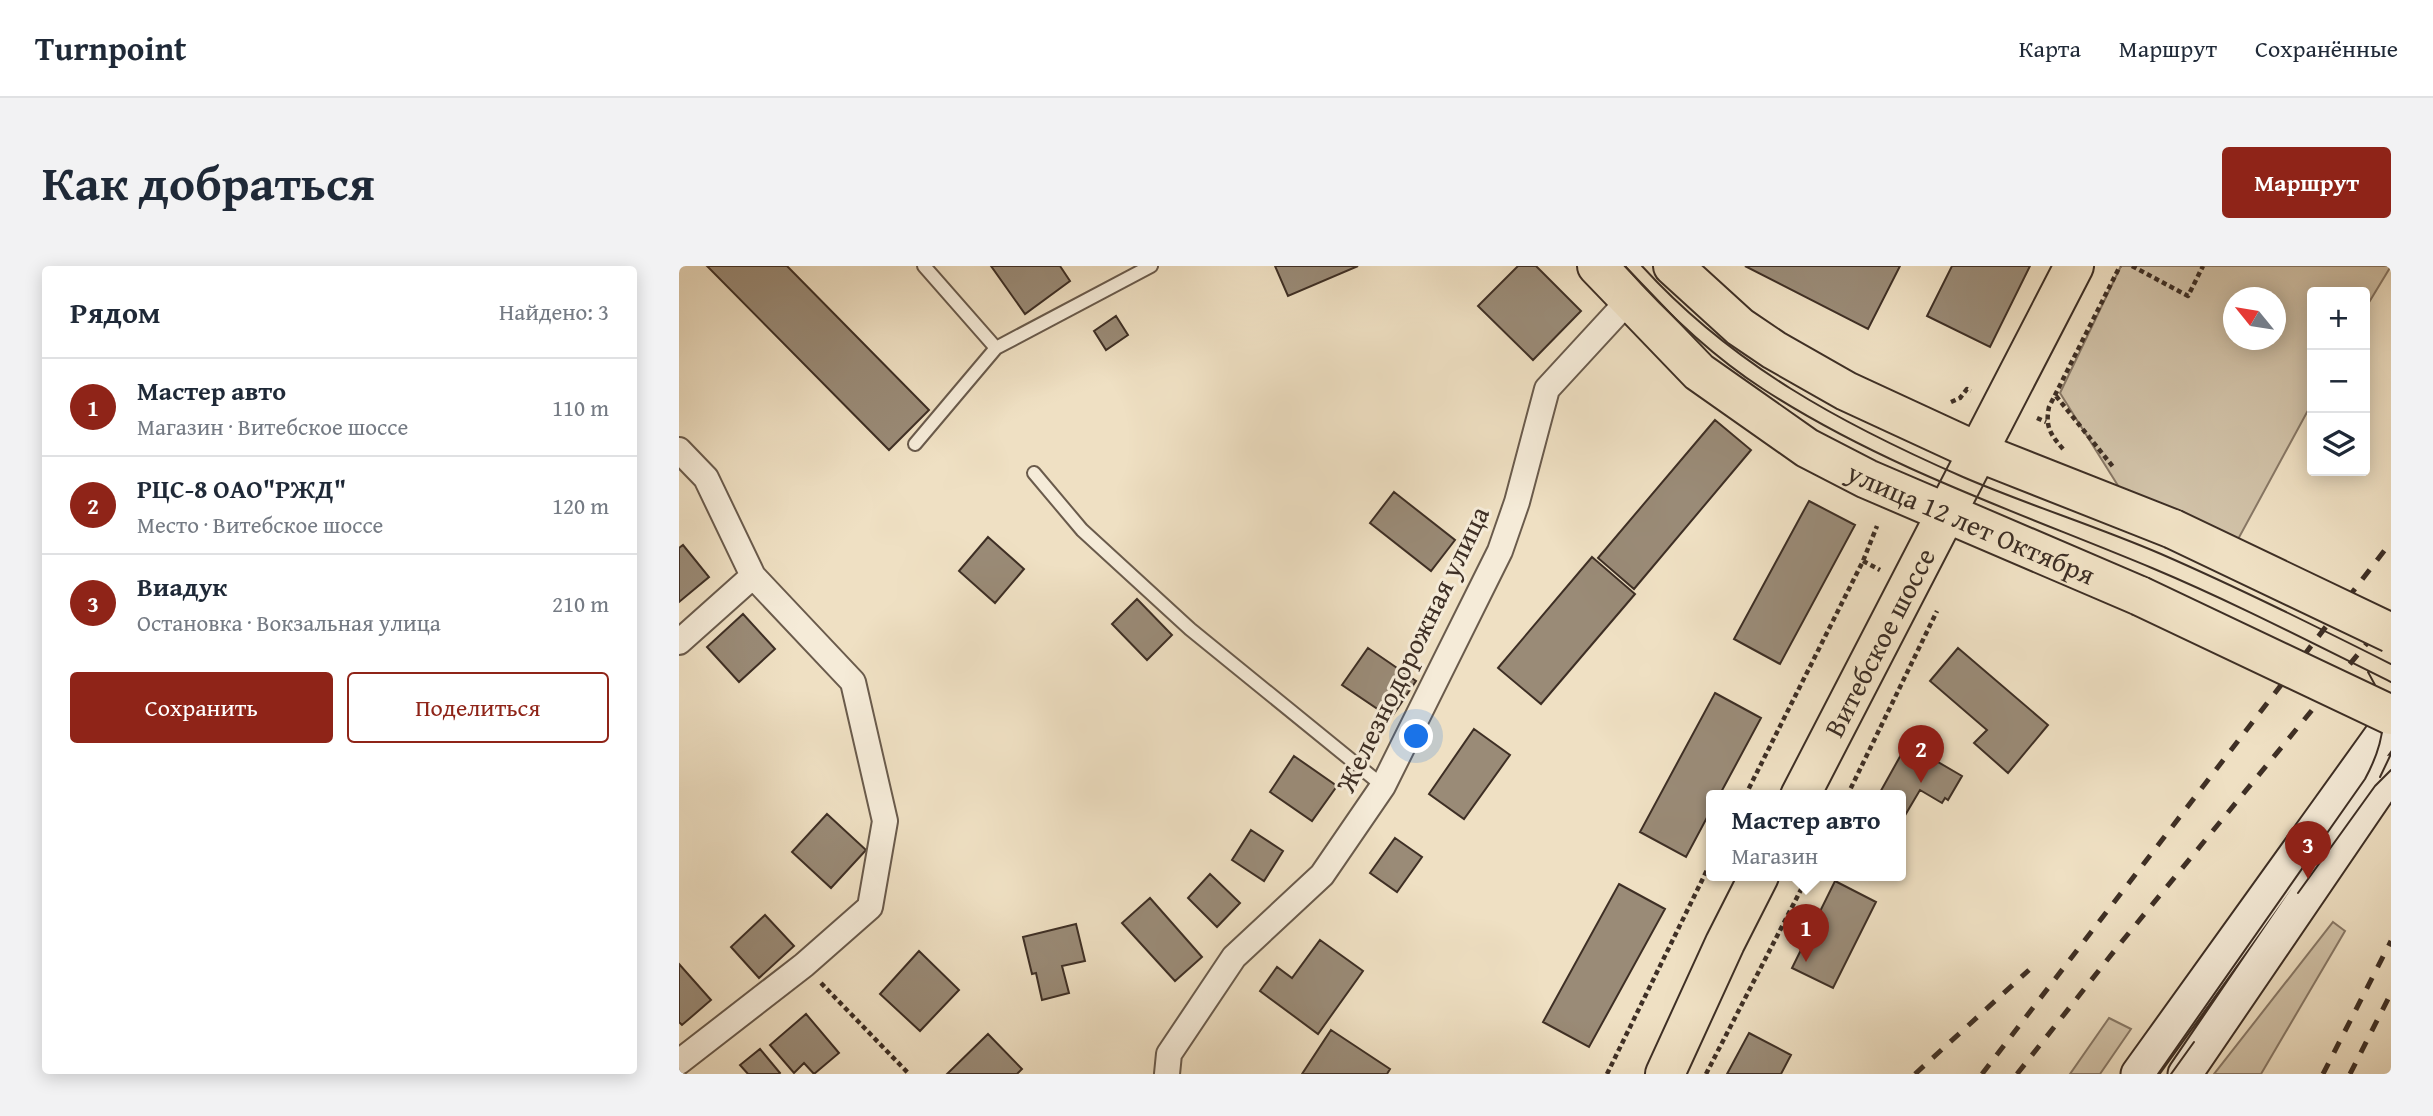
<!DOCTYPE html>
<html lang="ru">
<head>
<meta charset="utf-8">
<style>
	:root { --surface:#fff; --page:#f2f2f3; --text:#1f2937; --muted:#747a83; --line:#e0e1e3; --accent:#8f2418 }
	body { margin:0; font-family:"Gentium Book Plus",serif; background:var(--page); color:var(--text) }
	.controls { position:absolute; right:21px; top:21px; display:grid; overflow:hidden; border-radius:7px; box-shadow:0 4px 18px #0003 }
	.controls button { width:63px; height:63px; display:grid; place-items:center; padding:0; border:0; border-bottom:2px solid var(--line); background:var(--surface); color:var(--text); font:35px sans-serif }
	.compass { position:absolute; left:1544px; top:21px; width:63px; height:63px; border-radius:50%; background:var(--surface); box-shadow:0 4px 18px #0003; rotate:300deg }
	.you { position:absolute; left:738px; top:471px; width:24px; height:24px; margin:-18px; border:5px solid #fff; border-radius:50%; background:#1a73e8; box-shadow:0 0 0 10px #1a73e833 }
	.badge { display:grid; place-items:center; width:46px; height:46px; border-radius:50%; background:var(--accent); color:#fff; font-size:23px; font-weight:700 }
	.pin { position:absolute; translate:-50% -58px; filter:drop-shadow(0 2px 4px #0008) }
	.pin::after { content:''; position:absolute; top:37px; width:24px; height:21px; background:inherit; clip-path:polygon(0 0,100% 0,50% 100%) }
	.popup { position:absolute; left:1027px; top:524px; width:200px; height:91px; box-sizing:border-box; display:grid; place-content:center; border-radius:7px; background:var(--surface); filter:drop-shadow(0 2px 5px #0005); font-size:23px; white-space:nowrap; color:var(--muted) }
	.popup b { font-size:26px; color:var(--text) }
	.popup::after { content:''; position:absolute; left:50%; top:100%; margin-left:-14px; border:14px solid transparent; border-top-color:var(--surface) }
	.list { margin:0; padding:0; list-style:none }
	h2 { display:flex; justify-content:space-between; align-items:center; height:91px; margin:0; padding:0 28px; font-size:30px }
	h2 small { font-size:23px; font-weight:400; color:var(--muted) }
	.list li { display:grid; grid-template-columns:46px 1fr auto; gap:21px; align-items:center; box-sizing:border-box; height:98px; padding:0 28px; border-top:2px solid var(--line) }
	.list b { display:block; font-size:26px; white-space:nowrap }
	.list p { margin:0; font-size:23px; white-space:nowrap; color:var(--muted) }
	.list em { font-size:23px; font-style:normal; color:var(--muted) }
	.actions { display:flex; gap:14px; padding:21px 28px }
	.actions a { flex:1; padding:16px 0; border:2px solid var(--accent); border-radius:7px; text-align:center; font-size:24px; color:var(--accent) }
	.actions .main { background:var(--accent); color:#fff }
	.icon { flex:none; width:38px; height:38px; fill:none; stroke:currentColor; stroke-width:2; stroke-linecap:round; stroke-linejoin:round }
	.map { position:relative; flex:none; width:1712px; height:808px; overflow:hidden; border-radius:7px }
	header { display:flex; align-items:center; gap:42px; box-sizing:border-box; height:98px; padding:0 35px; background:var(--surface); border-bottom:2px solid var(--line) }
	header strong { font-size:33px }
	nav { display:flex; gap:38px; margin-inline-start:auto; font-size:24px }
	.intro { display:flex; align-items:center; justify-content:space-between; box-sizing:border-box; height:168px; padding:0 42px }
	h1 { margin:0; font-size:49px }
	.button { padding:18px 32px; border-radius:7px; background:var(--accent); color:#fff; font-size:24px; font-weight:700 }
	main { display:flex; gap:42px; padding:0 42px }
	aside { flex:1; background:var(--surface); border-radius:7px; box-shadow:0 4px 18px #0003 }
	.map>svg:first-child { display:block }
</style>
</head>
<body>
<header>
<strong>Turnpoint</strong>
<nav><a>Карта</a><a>Маршрут</a><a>Сохранённые</a></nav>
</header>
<div class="intro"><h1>Как добраться</h1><a class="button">Маршрут</a></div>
<main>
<aside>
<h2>Рядом<small>Найдено: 3</small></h2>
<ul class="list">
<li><span class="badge">1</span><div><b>Мастер авто</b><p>Магазин · Витебское шоссе</p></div><em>110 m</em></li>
<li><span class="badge">2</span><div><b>РЦС-8 ОАО&quot;РЖД&quot;</b><p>Место · Витебское шоссе</p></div><em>120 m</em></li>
<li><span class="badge">3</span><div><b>Виадук</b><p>Остановка · Вокзальная улица</p></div><em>210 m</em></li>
</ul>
<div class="actions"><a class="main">Сохранить</a><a>Поделиться</a></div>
</aside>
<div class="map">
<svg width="1712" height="808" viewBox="0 0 1712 808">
	<rect width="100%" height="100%" fill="#efe0c3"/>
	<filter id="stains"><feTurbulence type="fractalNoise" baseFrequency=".00286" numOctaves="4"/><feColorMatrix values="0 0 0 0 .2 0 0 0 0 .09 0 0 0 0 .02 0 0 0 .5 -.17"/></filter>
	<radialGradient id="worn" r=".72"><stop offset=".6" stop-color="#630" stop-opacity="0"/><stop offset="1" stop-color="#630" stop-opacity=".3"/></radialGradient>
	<path fill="#d1c2a8" stroke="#887866" stroke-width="2" fill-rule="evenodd" d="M1442,0H1712L1686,43V26H1633V137L1551,288L1448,234L1381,127ZM1554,32H1596V74H1554Z
		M1654,656L1666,665L1582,808H1535Z
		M1430,752L1452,763L1421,808H1391Z"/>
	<path fill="#9a8b77" stroke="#3e2f25" stroke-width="2" d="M28,0H108L250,144L210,184Z
		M312,0H381L391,15L346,48Z
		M596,0H679L609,30Z
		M839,0H857L902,45L854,94L799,40Z
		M1066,0H1221L1189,63Z
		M1273,0H1351L1311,81L1248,50Z
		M437,50L449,69L427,84L415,65Z
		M1036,154L1072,184L955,323L919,292Z
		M715,226L776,274L752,305L691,257Z
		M1130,235L1176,259L1101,398L1055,373Z
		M309,271L345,303L316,337L280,305Z
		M4,279L30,311L0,336V282Z
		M913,291L956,328L862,438L819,402Z
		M458,333L493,369L468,394L433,358Z
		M64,348L96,383L60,416L28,381Z
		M689,382L737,415L712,452L663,419Z
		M1279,382L1369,459L1329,507L1295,477L1308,464L1251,415Z
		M1036,427L1082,452L1040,530H1032V544L1007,591L961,566Z
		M795,463L831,489L785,553L750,528Z
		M1228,478L1283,510L1269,534L1266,532L1263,537L1241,524L1225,551L1222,549V530H1199Z
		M615,490L658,520L633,555L591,526Z
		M148,548L187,584L152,622L113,586Z
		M572,564L604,585L585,615L553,594Z
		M716,572L743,591L718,626L691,607Z
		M531,608L561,637L538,661L509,632Z
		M1156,615L1197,636L1154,722L1113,702Z
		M940,618L986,643L910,781L864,756Z
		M471,632L523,691L496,715L443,657Z
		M86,649L115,680L80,712L52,681Z
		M397,658L406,695L383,700L390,727L363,734L357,707L353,708L344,671Z
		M641,674L684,705L639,768L581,725L598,701L613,712Z
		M240,685L280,724L241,765L201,728Z
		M0,698L32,734L3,759L0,756Z
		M127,748L160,787L135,808L125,797L115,807L91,779Z
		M652,764L711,803L708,808H623Z
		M1070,767L1112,789L1102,808H1048Z
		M309,768L343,803L338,808H268Z
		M81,783L101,807L100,808H69L61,799Z"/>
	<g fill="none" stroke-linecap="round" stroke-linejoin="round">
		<defs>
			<path id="lane" d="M245,0L317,82
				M236,178L317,82L472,0
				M355,207L403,264L511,363L704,520"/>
			<path id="street" d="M0,184L27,212L74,310L174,416L206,555L191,641L125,699L0,796
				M0,376L74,310
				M488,808L490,788L555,691L643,609L704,520L821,285L838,236L868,123L950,34"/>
			<path id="secondary" d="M1459,808L1712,456
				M1506,808L1712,506"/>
			<g id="primary">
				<path id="s1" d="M918,0L1020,106L1128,182L1188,213L1461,330"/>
				<path d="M994,0L1061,61L1095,84L1167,125L1299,186L1494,263"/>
				<path id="s2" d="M1121,530L1395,0"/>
				<path d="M986,808L1046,677L1080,610"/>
			</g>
		</defs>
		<use href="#lane" stroke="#6a5b4c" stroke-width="16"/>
		<use href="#street" stroke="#6a5b4c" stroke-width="28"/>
		<use href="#secondary" stroke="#3e2f25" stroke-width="37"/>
		<use href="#primary" stroke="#3e2f25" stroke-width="42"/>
		<path stroke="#3e2f25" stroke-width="4.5" stroke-dasharray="5 3.5" stroke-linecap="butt" d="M1453,0L1509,30L1524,0
			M1377,130L1435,202
			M1272,136L1281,132L1288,123L1292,125
			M1358,152L1367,156
			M1384,183C1371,168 1366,160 1370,141L1441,0
			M1184,295L1201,304
			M1066,530L1184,295L1198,260
			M1168,530L1258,345
			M142,717L230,808
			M928,808L1032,596
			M1027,808L1129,610"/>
		<use href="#lane" stroke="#f5ebd8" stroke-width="12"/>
		<use href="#street" stroke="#f5ebd8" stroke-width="24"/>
		<use href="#secondary" stroke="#f5ebd8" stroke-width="33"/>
		<use href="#primary" stroke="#efe0c3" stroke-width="38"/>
		<path stroke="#3e2f25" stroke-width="2" d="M946,0C986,45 1033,90 1084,123C1204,201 1341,247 1473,302C1554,336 1633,377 1712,416
			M963,0C1053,99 1163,158 1284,211C1349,239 1417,260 1482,288C1560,322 1636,360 1712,398
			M1701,511L1712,488
			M1619,627L1696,520L1712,504
			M1479,808L1686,513C1706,476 1712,443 1689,406
			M1492,808L1515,776"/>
		<path stroke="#3e2f25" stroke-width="5" stroke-dasharray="12 12" stroke-linecap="butt" d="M1236,808L1350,704
			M1303,808L1712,276
			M1338,808L1440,679L1712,348
			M1644,808L1712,675
			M1671,808L1712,727"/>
		<defs>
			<path id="primary-bridge" d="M1494,263L1712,367
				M1461,330L1712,449"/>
		</defs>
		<use href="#primary-bridge" stroke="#3e2f25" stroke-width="42" stroke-linecap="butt"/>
		<use href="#primary-bridge" stroke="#efe0c3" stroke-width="38"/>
	</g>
	<g text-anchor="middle" stroke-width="6" stroke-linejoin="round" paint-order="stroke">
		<g font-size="28" fill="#3e2f25" stroke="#f5ebd8">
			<text dy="10" stroke="none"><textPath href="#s1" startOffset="460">улица 12 лет Октября</textPath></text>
			<text dy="10" stroke="none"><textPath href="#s2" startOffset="173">Витебское шоссе</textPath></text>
			<text transform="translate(733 383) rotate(-64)" y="10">Железнодорожная улица</text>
		</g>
	</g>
	<rect width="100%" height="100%" filter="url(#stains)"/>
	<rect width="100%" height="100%" fill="url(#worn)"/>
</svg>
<div class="controls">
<button>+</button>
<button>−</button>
<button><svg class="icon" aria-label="layers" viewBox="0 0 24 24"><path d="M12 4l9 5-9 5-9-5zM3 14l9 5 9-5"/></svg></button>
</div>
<svg class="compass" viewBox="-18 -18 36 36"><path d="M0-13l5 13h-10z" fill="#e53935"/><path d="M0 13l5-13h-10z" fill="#747a83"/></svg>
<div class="you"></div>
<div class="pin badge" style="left:1127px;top:696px">1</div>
<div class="popup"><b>Мастер авто</b>Магазин</div>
<div class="pin badge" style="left:1242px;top:517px">2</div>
<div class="pin badge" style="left:1629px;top:613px">3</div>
</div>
</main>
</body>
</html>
